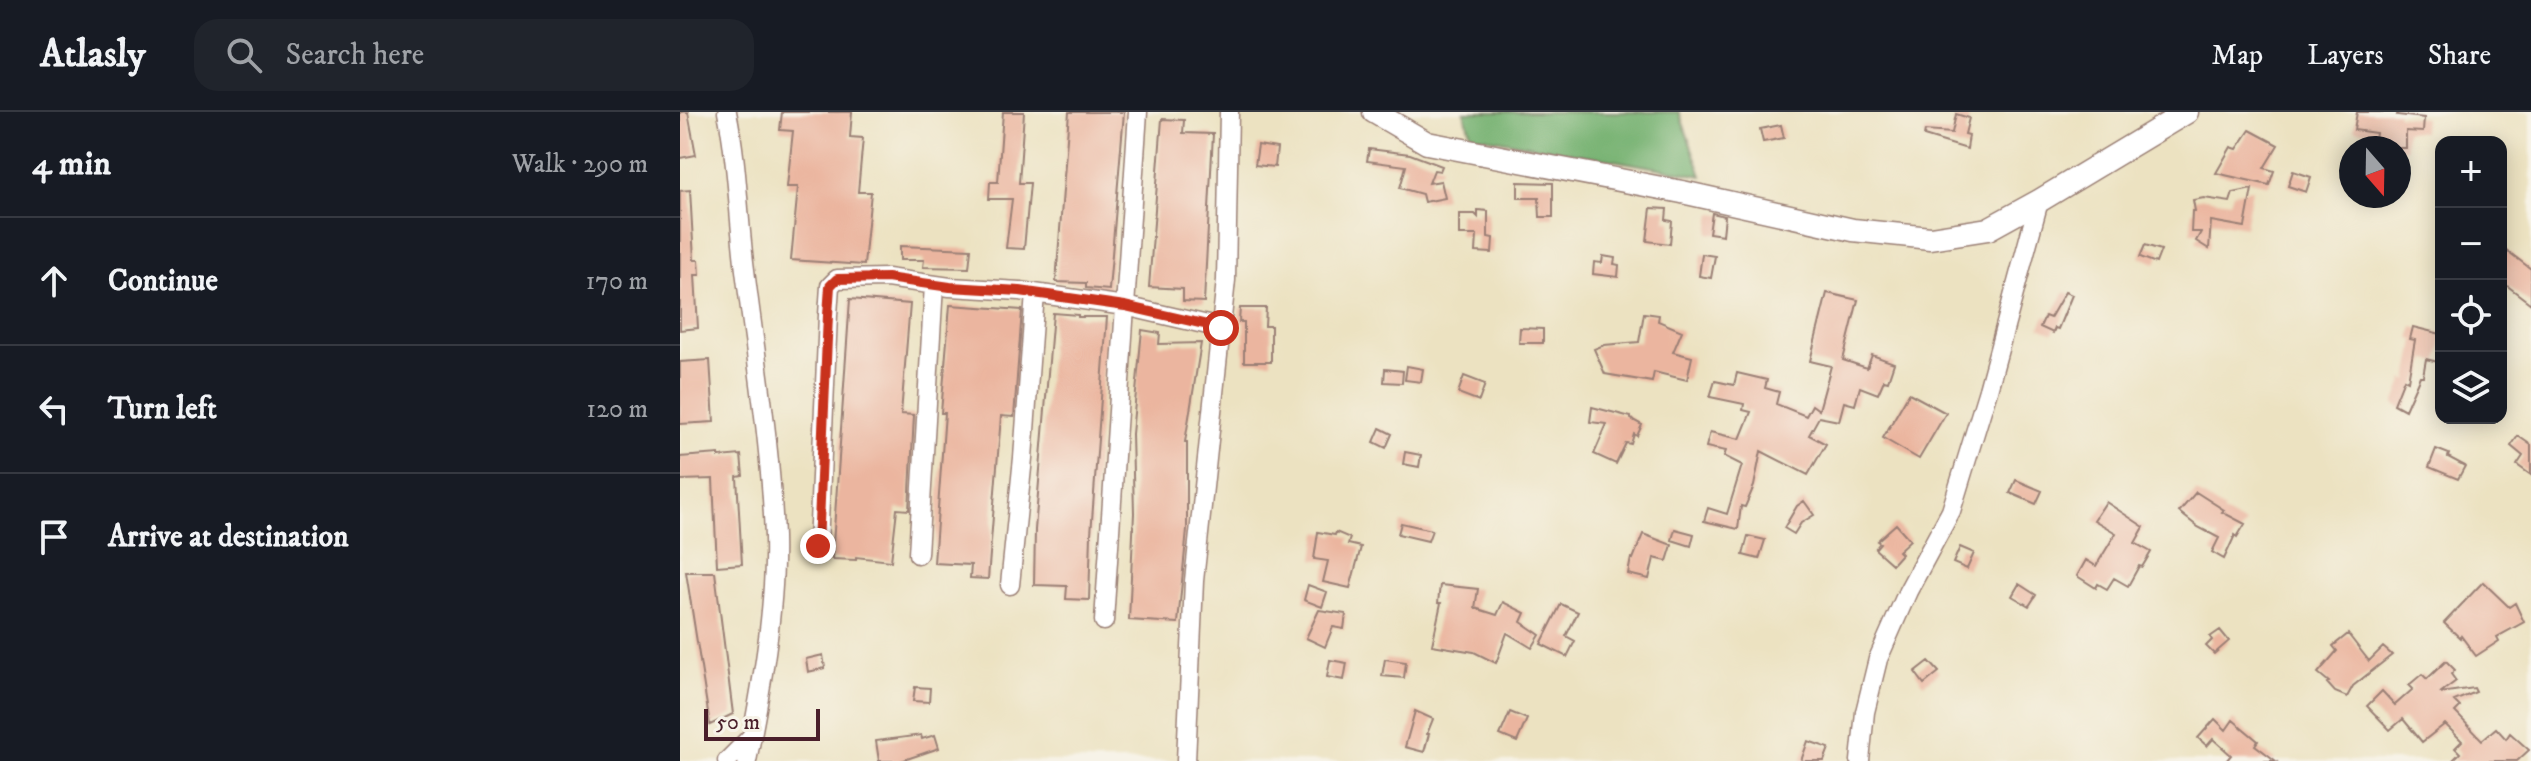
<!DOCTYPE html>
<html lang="en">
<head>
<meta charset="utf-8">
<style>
	:root { --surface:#171b24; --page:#20242c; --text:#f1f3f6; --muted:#9ea1a6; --line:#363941 }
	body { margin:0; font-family:"IM FELL DW Pica",serif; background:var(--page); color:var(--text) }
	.controls { position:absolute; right:24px; top:24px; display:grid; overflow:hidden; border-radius:16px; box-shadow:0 4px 20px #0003 }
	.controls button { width:72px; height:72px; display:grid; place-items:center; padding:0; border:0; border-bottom:2px solid var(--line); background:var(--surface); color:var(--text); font:40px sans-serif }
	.compass { position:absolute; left:1659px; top:24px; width:72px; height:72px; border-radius:50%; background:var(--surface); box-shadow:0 4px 20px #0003; rotate:160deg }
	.scale { position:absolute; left:24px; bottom:20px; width:116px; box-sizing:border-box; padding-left:8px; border:4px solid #4a1f2b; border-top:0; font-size:22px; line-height:28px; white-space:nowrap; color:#4a1f2b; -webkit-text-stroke:6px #f7f3e8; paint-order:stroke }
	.stop { position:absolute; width:24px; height:24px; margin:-18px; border:6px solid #c8321e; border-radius:50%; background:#fff }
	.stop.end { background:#c8321e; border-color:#fff; box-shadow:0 2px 8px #0008 }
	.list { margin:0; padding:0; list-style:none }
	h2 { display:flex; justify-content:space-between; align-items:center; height:104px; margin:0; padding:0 32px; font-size:34px }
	h2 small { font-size:26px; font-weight:400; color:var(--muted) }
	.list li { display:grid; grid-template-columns:52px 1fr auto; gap:24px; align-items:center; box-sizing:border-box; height:128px; padding:0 32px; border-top:2px solid var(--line) }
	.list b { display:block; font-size:30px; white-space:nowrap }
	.list em { font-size:26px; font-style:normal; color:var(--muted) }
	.icon { flex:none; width:44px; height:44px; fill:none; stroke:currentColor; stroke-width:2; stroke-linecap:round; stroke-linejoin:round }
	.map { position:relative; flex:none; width:1851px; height:649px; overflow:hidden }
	header { display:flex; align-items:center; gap:48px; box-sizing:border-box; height:112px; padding:0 40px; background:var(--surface); border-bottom:2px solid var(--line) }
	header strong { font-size:38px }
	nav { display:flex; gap:44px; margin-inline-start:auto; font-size:28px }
	.search { width:560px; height:72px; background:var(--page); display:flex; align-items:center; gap:20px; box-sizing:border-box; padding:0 28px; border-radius:24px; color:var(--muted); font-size:30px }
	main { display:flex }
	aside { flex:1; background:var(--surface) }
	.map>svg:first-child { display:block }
</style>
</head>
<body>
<header>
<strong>Atlasly</strong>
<div class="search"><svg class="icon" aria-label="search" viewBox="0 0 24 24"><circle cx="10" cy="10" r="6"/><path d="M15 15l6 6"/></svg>Search here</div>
<nav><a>Map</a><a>Layers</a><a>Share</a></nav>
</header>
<main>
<aside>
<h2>4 min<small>Walk · 290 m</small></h2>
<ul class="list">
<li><svg class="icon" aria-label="ahead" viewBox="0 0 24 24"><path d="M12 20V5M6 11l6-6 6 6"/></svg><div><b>Continue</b></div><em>170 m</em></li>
<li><svg class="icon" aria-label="left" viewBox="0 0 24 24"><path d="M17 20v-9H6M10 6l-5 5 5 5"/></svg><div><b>Turn left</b></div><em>120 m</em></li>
<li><svg class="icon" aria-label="arrive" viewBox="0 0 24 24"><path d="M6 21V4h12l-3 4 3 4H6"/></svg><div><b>Arrive at destination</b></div></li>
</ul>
</aside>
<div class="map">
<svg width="1851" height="649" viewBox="0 0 1851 649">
	<rect width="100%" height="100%" fill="#f7f3e8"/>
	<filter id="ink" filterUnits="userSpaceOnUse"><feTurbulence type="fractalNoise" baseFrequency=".0125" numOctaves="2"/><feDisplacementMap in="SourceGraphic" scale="16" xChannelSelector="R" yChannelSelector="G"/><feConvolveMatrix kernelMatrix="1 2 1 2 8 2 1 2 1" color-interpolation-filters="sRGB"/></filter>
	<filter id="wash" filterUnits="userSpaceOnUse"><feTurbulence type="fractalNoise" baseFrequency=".006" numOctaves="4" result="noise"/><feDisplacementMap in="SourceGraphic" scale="32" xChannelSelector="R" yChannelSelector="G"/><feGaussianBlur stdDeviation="1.8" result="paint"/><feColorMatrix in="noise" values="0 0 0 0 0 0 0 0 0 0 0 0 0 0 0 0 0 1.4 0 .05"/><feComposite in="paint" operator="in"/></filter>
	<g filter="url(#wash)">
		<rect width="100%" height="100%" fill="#ece2c1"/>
		<path fill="#77b272" stroke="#60684e" stroke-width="2" d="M784,0H999L1022,64L791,23Z"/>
		<g id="blocks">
			<path fill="#ebb59f" d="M0,0H8L16,43L0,46Z
				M102,0H172L170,25L183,26L178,80H191L184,153L111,148L118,75H107L113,19L100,18Z
				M323,0H344L339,71H350L344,137L326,136L332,87H309L310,70H318Z
				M389,0H444L429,178L406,176V171L376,170Z
				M1677,0H1718L1717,3L1744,6L1743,20L1726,19V36H1694L1696,21L1674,18Z
				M1276,2L1289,6L1285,22L1289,23L1287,37L1244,24L1245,19L1272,21Z
				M482,7L504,8L503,21L533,22L524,190L503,189V177L469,175Z
				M1101,13L1104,26L1083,30L1080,17Z
				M1570,18L1598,33L1584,56L1594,59L1589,73L1536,61L1551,35L1557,37Z
				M578,33L597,36L595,55L575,53Z
				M689,37L730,42L762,54L760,59L754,58L749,71L761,69L765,86L744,90L742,82L720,76L726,54L687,49Z
				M1613,59L1631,65L1626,80L1608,74Z
				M838,70L873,71V105H860L859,86H838Z
				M1572,77L1565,115L1531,109L1529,137L1516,129L1521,120H1511L1512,99H1515L1513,88L1524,86L1550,90L1553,81Z
				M10,78L14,148H19L20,163H15L18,216L0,218V79Z
				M971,96L987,97L986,108L992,109L990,132L967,129Z
				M798,98L808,99V125L813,126L812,141L796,140L797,123H779V102H795L798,105Z
				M1032,101L1045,104L1043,123L1029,121Z
				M1465,133L1481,138L1476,151L1460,145Z
				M220,134L291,137L289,156L243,155L244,148H220Z
				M1821,134L1851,157V192L1821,169Z
				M1022,142L1035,144L1031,166L1019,164Z
				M923,144L935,146L934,152L939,153L938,165L913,162L914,150L922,151Z
				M1385,180L1392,183L1378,217L1375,216L1373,221L1360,215L1365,204L1370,206Z
				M1147,181L1178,188L1163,248L1187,256L1192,243L1214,251L1208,269L1204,268L1198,282L1180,275L1175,293L1164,290L1159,309L1139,305L1129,323L1146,332L1128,363L1081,339L1074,374L1065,395L1061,394L1058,417L1024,409L1028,396L1047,402L1062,353L1044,344L1046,339L1026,335L1030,320L1060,327L1071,300L1063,298L1064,292L1030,285L1035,269L1054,273L1057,261L1087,268L1085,276L1099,280L1096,292L1126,304L1132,293L1139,298L1151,254L1130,249Z
				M170,187L230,192L221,302L234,303L229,398L217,397L211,449L176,445V448L152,447Z
				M270,193L342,198L334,305L321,304L308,467L290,466L291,453L254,451L265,301H261Z
				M560,196H586L585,214H591V250H564V210H559Z
				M373,201L398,203V205H427L411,422L409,488L386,487L387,474L354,473L355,418Z
				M964,201L979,203L978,209L1002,219L993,240L1012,245L1007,268L974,260L972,270L925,262L914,237L924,233L959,230Z
				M1733,215L1761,222V237L1758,250L1746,247L1743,264H1740L1725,298L1714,292L1724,267L1728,269L1735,228L1730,227Z
				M840,216L863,217V231H839Z
				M462,218L480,221L479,232L521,231L505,330H507V417L498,511L449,508L454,401L452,322Z
				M30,248L34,310L0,312V250Z
				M727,254L743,257L741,270L725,268Z
				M705,257L723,259L722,271L704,270Z
				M784,264L805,272L799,289L778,281Z
				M1229,281L1266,301L1239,347L1203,326Z
				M912,295L951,305V307L962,313L957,324L954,322L951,332L946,331L936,352L914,342L927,312L910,310Z
				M700,316L712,322L706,336L694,330Z
				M1838,324L1851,333V363L1837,353L1843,344L1831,334Z
				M1756,337L1769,342L1768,345L1785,354L1778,367L1749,355Z
				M725,340L741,343L739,355L723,352Z
				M39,342V345L61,343L63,364L57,365L62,452L37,454L33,367L0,368V345Z
				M1336,368L1362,379L1356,392L1330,381Z
				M1516,380L1544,398L1542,400L1565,412L1557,425L1555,423L1544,447L1532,440L1539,426L1518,415L1499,400Z
				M1124,389L1134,403L1121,411L1114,422L1104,416L1117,394Z
				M1426,390L1464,415L1455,431L1471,440L1462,455L1459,454L1448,474L1434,466L1427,477L1418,472L1416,476L1397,464L1406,448L1416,454L1436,421L1414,408Z
				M721,411L752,418L748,429L718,422Z
				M1216,412L1230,428L1218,439L1221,442L1212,452L1195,437L1200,431L1197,429Z
				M995,417L1014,422L1011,434L992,428Z
				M638,420L655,423L656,420L670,426L668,432L681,435L670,476L643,470L648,449L634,447Z
				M963,422L992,433L987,449L974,446L969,467L948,462L951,446L953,447Z
				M1068,424L1085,428L1079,447L1063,443Z
				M1280,435L1294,441L1287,457L1273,451Z
				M6,460H35L53,602L30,613Z
				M1803,470L1829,495L1835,491L1844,510L1817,525L1819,529L1796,544L1781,524L1780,526L1764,511Z
				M1339,472L1356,483L1349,494L1332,484Z
				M628,473L647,480L642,495L624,488Z
				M760,473L798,477L795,496L817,503L823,490L845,501L841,510L860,523L852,536L827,521L816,551L794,540L752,533L761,491H758Z
				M881,492L898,500L886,524L895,529L887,545L861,532Z
				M639,498L666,502L664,517L653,515L645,535L626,526Z
				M1540,518L1549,529L1534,542L1526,534L1532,528L1530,525Z
				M1668,522L1689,549L1703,535L1712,543L1673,574L1667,585L1655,580L1647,571L1649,570L1638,561L1657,539L1653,534Z
				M143,543L145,556L128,560L126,547Z
				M705,547L726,550L724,566L702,564Z
				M650,548L667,551L664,568L647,565Z
				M1249,549L1259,560L1244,572L1235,560Z
				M1766,549L1775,558L1771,562L1776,569L1760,581L1794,576L1796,580L1774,589L1780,595L1775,600L1802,628L1816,616L1826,627L1830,621L1849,638L1837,649H1772L1780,641L1775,636L1782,629L1765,612L1742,630L1723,607L1710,618L1687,594L1702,579L1715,593L1733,577L1729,573L1742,562L1747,567Z
				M235,575L250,576L249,590L233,589Z
				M735,599L753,607L747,622H749L744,640L725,635Z
				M830,600L847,607L837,630L820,623Z
				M1535,607L1546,618L1553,608L1578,629L1575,633L1596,649H1546L1551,643L1533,627L1527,634L1518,626Z
				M241,623L242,627L255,623L259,636L221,649H199L196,629Z
				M1128,629L1149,636L1144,649H1121Z"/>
		</g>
	</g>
	<g filter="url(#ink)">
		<use href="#blocks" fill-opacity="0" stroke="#9b8076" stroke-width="2"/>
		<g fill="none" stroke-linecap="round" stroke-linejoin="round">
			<defs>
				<path id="minor" d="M47,0C58,52 58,105 65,158C76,247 91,335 94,425C96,496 81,579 67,649
					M138,434L148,203L150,174L157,167L207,166L270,175L340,179L445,194L541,216
					M238,442L254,173
					M330,473L343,346L355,181
					M424,509L458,0
					M47,649L71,625
					M506,649L514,469L546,168L549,0
					M1180,649L1185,600L1198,547L1228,479L1271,399L1308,278L1359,89"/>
				<path id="major" d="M694,0L747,31L1002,80L1173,118L1250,126L1308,117L1359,89L1507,0"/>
			</defs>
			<use href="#minor" stroke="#9b8076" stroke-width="21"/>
			<use href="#major" stroke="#9b8076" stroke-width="25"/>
			<use href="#minor" stroke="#fff" stroke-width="18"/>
			<use href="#major" stroke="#fff" stroke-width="22"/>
		</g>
	</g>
	<g fill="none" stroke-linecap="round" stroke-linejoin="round" filter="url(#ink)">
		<path stroke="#c8321e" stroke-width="10" d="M138,434L148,203L150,174L157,167L207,166L270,175L340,179L445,194L541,216"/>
	</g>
</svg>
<div class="controls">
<button>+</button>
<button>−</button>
<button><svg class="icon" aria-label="locate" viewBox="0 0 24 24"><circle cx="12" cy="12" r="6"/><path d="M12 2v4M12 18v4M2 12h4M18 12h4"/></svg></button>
<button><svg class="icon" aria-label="layers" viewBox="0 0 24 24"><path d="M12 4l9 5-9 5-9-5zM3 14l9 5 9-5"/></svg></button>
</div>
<svg class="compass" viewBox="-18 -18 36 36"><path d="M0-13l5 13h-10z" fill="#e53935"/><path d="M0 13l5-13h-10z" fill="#9ea1a6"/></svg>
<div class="scale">50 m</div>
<div class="stop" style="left:541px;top:216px"></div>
<div class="stop end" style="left:138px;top:434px"></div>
</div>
</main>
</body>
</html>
